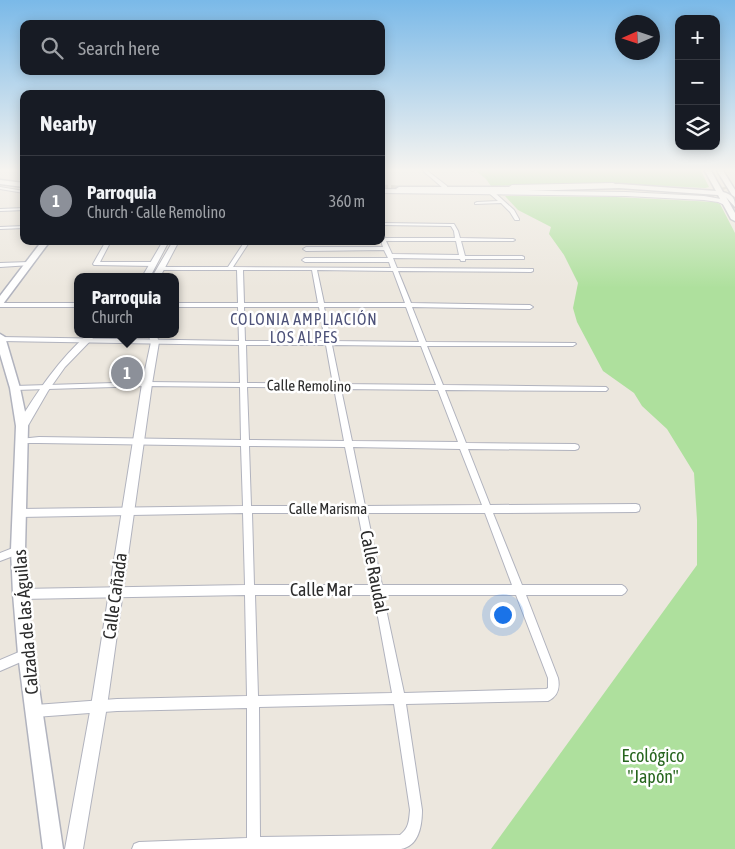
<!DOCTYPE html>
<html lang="en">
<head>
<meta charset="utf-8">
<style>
	:root { --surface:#171b24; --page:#242831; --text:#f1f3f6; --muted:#9ea1a6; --line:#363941; --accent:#8c9099 }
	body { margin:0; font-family:"Asap Condensed",sans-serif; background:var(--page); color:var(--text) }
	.controls { position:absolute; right:15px; top:15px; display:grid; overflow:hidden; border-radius:10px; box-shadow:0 2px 12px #0003 }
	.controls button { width:45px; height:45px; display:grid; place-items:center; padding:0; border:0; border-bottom:1px solid var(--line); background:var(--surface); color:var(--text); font:25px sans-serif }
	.compass { position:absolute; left:615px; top:15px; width:45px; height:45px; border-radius:50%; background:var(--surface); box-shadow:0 2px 12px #0003; rotate:267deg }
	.you { position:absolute; left:502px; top:614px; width:18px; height:18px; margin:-12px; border:4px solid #fff; border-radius:50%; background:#1a73e8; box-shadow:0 0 0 8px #1a73e833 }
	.badge { display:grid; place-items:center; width:32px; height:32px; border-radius:50%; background:var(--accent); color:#fff; font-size:16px; font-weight:700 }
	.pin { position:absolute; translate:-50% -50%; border:2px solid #fff; box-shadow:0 1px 5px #0006 }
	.popup { position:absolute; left:74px; top:273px; width:105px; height:65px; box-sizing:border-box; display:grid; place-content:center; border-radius:10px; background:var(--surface); filter:drop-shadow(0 1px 4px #0005); font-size:16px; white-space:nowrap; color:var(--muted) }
	.popup b { font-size:19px; color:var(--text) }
	.popup::after { content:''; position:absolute; left:50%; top:100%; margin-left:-10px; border:10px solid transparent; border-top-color:var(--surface) }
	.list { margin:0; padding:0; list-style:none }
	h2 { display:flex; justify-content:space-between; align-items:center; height:65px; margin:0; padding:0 20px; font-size:21px }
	h2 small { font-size:16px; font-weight:400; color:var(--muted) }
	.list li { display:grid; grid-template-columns:32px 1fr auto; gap:15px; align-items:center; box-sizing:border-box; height:90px; padding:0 20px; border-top:1px solid var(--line) }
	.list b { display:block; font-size:19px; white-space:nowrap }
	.list p { margin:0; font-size:16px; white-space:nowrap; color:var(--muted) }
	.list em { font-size:16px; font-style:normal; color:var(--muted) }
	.icon { flex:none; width:28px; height:28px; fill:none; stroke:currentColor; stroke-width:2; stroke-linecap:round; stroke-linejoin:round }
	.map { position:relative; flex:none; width:735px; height:849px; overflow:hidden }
	.search { position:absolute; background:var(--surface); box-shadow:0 2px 12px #0003; left:20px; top:20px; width:365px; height:55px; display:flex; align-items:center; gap:12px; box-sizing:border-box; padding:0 18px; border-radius:10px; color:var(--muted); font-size:19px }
	.panel { position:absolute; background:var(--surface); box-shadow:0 2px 12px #0003; left:20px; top:90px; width:365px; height:155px; border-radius:10px }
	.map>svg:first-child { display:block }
</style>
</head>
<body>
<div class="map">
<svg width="735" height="849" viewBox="0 0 735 849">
	<rect width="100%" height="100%" fill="#ece7de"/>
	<path fill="#aee09d" d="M474,169H700L709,187L705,188L606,183L491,186L486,179Z
		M505,196L616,197L715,202L720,204L735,233V849H491L697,565V520L694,473L667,429L642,406L634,393L603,371L577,322L573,308L578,283L564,255L549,234L551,227L518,210Z"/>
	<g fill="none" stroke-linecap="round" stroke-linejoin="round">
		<path stroke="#c5c1ba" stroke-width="7" stroke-dasharray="7 3" stroke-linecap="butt" d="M381,188L399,189
			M707,196L719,194L725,190L724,187"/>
		<defs>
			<path id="minor" d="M421,169H425L447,186V188H443Z
				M469,169H473L474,170L472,171Z
				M22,177H24V179H22Z
				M0,187L24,191V193L0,189Z
				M490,192H494L514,210L519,219V220H515L510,212L501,203L475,204V203L477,202L498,201L490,194Z
				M24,208V210L0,211V209Z
				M381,223L452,224H454L458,231L460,238L513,239L515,240L513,241H461L465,256H522L524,257V259H465V261H461L460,259L393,258L397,268L533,269V271L531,272L398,271L411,303L530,305L533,307L530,309L412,307L426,342L575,343L576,344L573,346H427L443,385L606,387L608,389L606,391H604L445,390L466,443L575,444L578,445L579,447L578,449L575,450L468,449L490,505L636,504L639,505L640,508L639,511L636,512L493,513L522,585H622L625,587L627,590L625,593L622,595H526L558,678C560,688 558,696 548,701L406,704L422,810C422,825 419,846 401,849C391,849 381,849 372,849H132L134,844L139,842L247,838V708L117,711L35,717L31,715L29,711L31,707L35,705L117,699L247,696L245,595L20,599L17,597L15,594L17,591L20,589L245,585L243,513L20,517L17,516L16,513L17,510L20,509L243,506L241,446L39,443H20L19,441L20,439L39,437L241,440L240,387L147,386L15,390L11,388L15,386L147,382L240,383L239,345L1,341L0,337L239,341L238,307H176V303H238L237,270H161L159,269V267H228L245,241H250L233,267L391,268L389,262H305L302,260L305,258H388L384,250L306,251L303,249L306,247H383L381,241V233H383L385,238H455L454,231L451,226L381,225ZM386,241H456L459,255L392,254ZM243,270H312L318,303H244ZM317,270L393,271L405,303H324ZM244,307H319L325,341H245ZM324,307H406L419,342L331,341ZM246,345H326L333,384L247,383ZM332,345L421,346L436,385L340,384ZM247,387L334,388L344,441L249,440ZM341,389L438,390L458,442L352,441ZM249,446L345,447L357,506H251ZM353,447L460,449L482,505L365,506ZM252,513H358L372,585H254ZM367,513H485L512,585H382ZM255,595H374L392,693L258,696ZM383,595H516L548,678V688L546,689L404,693ZM394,704L410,810C409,821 409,828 400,835L260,837L259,707Z
				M24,226V228L0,229V227Z
				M106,241H111L100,262H153L156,264L153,266L94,265L93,264Z
				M29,262L32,264L31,265L0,267V263Z
				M0,303H78V307H0Z
				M18,546L21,547L23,550L21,553L0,561V553Z
				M26,649L30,650L31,654L30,658L0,671V660Z"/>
			<path id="tertiary" d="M613,183L615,184V186L512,189L509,187L512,185Z
				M381,189L626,192L704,196L721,199L730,204L727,206L718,202L704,200L626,196L381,193Z
				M163,241H169L150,277H142Z
				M173,241H179L160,277H152Z
				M88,334H97L65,367L48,391L26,429H18L17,426L18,423C38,391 59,359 88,334Z
				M148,334H156L159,342L152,384L107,706L83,849H65L91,706L142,384L151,342Z"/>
			<path id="secondary" d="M704,169H710L723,192C732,195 735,197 735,207L726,197L735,213V221L731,219L718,195L619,188L526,191H399L396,189L399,187H526L619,184L716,191Z
				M716,169H722L735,190V197L732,195Z
				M0,180L24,183V187L0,184Z
				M42,241H50L3,304L0,305V296Z
				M0,334L5,337L20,388L28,426L25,550L27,594L34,654L63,849H43L18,654L13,594L11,550L16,426L10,388L0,354Z"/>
		</defs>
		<use href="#minor" stroke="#b1b3be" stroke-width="2"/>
		<use href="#tertiary" stroke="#b1b3be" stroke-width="2"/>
		<use href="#secondary" stroke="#b1b3be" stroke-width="3"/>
		<use href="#minor" fill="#fff" fill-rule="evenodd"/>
		<use href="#tertiary" fill="#fff" fill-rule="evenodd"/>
		<use href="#secondary" fill="#fff" fill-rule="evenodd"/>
	</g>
	<linearGradient id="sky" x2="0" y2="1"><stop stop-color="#7ab9e8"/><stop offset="0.59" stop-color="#f6f4f0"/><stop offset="1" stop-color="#f6f4f0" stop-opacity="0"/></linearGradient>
	<rect width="735" height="288" fill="url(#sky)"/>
	<g text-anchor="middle" stroke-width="5" stroke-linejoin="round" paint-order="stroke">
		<g font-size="15" fill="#2b2b2b" stroke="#fff">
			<text transform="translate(309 386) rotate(1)" y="5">Calle Remolino</text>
			<text x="328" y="514">Calle Marisma</text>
		</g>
		<g font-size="16" letter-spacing="1" fill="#4d5279" stroke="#fff">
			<text x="304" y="325">COLONIA AMPLIACIÓN<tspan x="304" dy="18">LOS ALPES</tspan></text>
		</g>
		<g font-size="18" fill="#2b2b2b" stroke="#fff">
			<text transform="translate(374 572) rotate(79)" y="6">Calle Raudal</text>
			<text x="321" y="596">Calle Mar</text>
			<text transform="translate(115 596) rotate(-82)" y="6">Calle Cañada</text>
			<text transform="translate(26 622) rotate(-95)" y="6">Calzada de las Águilas</text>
		</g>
		<g font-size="18" fill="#27651e" stroke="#fff">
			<text x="653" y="762">Ecológico<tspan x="653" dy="21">"Japón"</tspan></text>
		</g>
	</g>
</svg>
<div class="controls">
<button>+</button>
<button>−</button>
<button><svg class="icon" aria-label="layers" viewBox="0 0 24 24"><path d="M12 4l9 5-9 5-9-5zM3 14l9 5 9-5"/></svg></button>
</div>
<svg class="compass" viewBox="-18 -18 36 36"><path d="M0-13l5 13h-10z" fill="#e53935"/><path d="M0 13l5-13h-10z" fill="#9ea1a6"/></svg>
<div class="you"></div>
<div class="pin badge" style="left:127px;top:373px">1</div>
<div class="popup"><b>Parroquia</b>Church</div>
<div class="search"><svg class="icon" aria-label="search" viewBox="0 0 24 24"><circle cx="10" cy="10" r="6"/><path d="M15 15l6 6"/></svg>Search here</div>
<section class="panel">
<h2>Nearby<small></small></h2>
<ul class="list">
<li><span class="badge">1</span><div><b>Parroquia</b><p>Church · Calle Remolino</p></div><em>360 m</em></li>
</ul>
</section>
</div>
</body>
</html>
